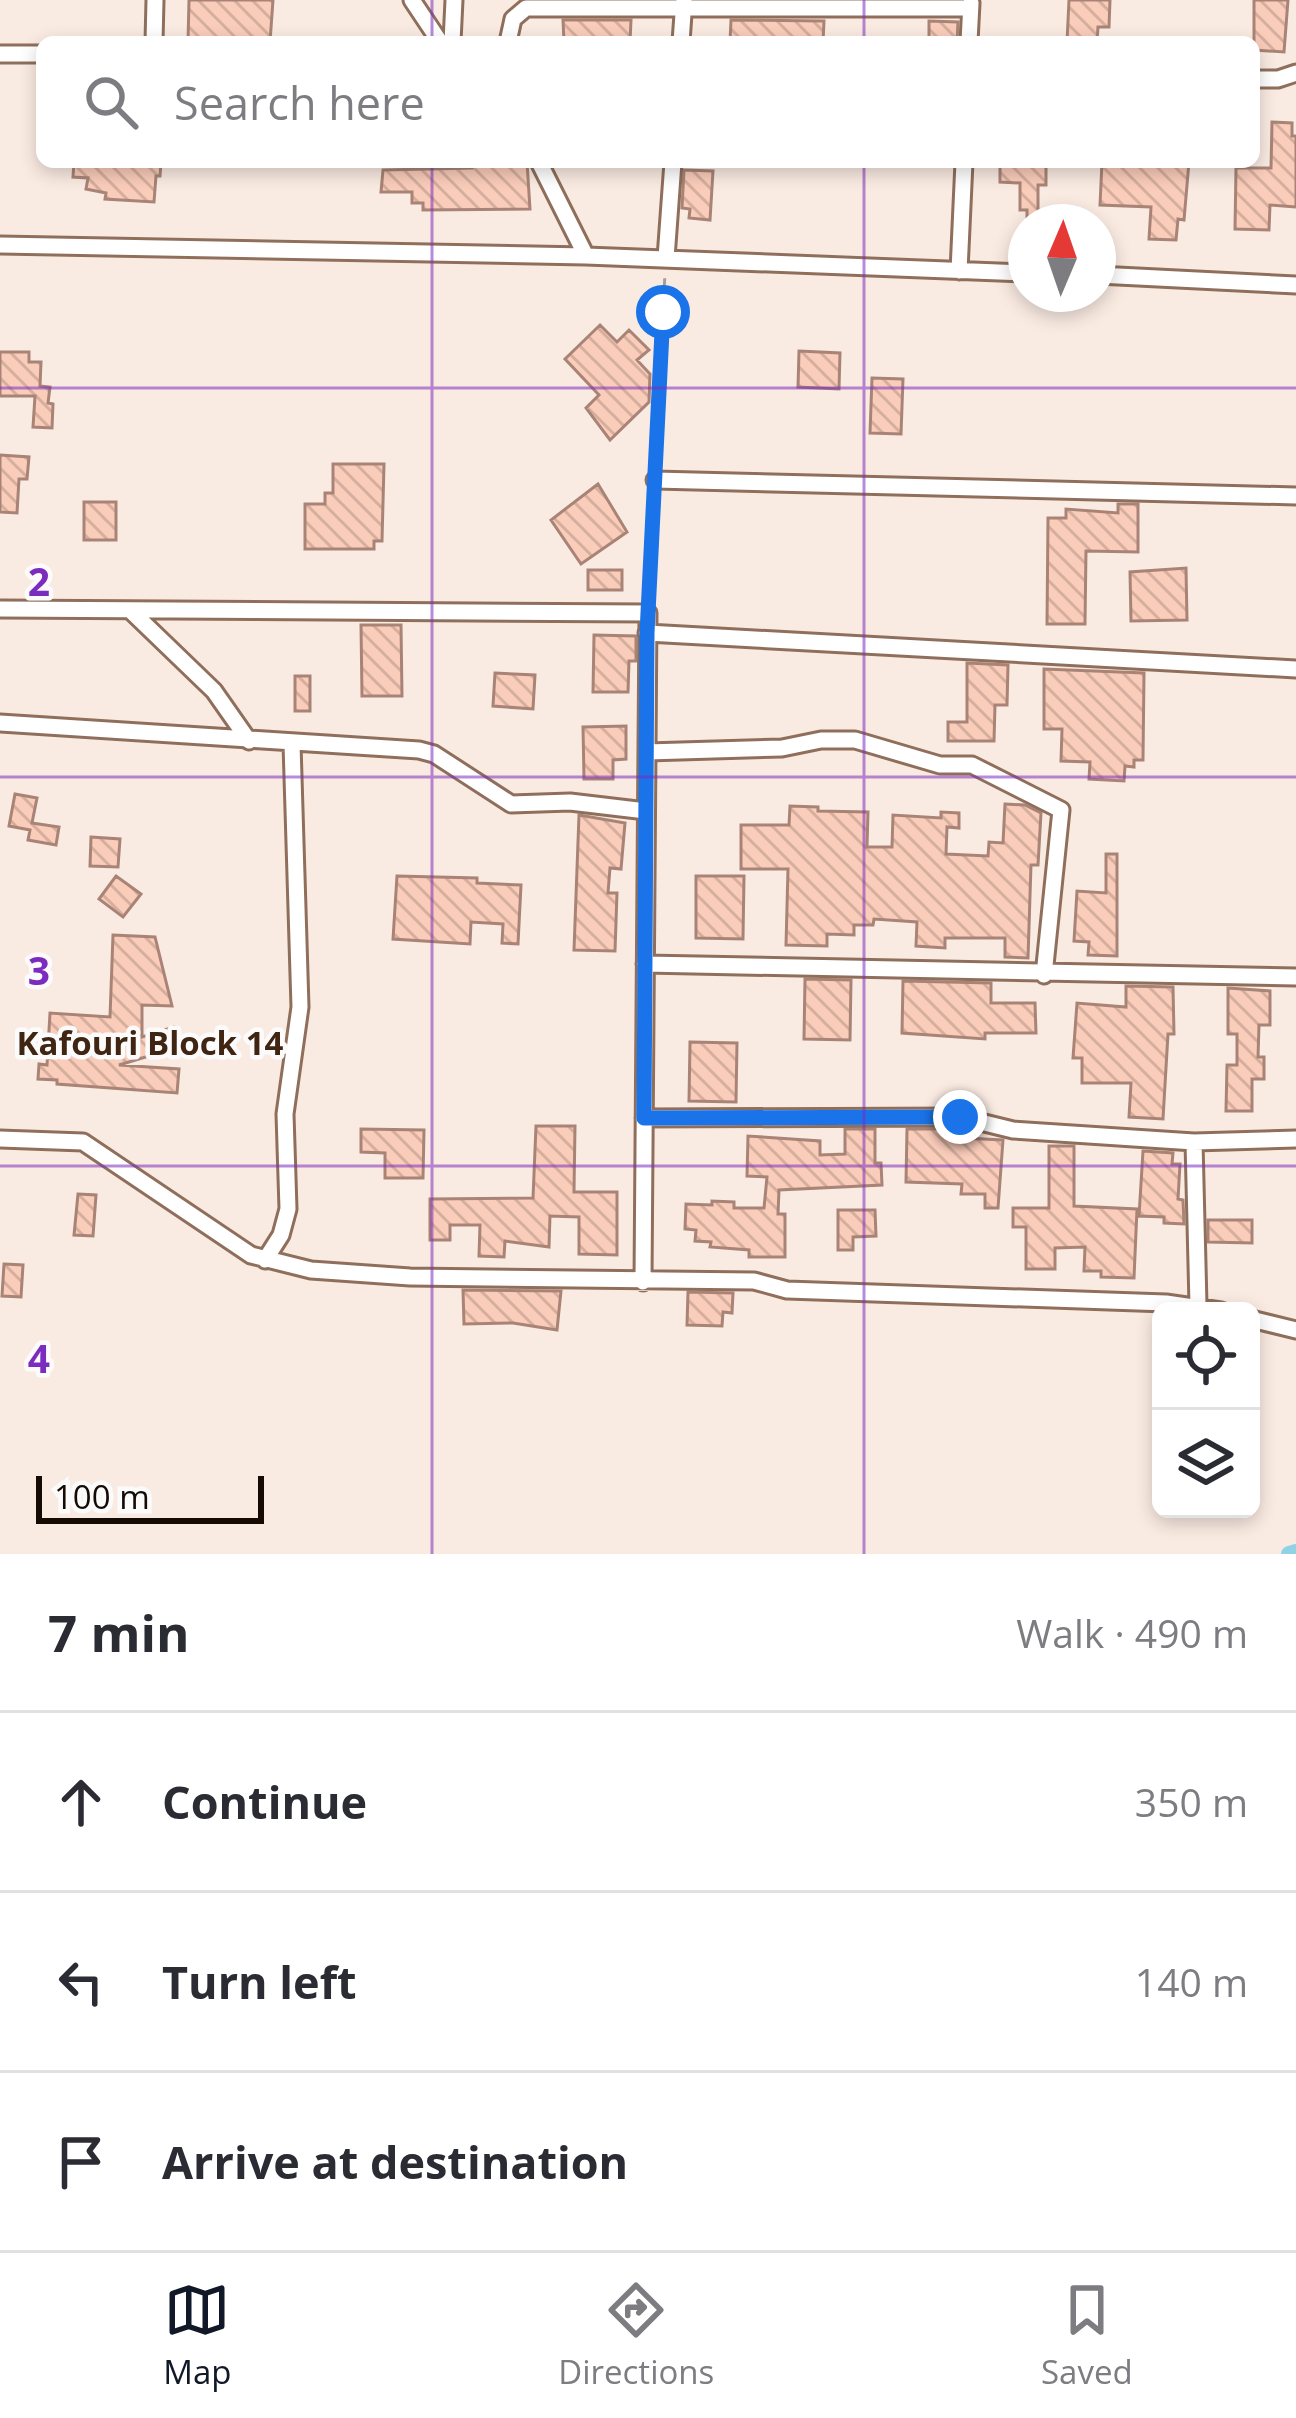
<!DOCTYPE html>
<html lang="en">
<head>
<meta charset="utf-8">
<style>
	:root { --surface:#fff; --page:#f2f2f3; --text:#2b2b33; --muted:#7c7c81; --line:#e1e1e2; --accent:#111827 }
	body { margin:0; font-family:"Open Sans",sans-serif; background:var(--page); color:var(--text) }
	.controls { position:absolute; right:36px; bottom:36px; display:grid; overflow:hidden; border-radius:18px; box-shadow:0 6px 18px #0003 }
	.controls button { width:108px; height:108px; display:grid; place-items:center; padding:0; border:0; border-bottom:3px solid var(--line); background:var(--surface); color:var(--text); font:60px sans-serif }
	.compass { position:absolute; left:1008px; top:204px; width:108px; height:108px; border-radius:50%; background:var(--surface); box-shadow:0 6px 18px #0003; rotate:2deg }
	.scale { position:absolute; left:36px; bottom:30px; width:228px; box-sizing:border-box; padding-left:12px; border:6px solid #160a04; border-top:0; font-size:33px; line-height:42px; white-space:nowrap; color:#160a04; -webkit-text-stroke:9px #fbfbfb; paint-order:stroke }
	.stop { position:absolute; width:36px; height:36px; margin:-27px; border:9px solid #1a73e8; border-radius:50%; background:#fff }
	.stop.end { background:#1a73e8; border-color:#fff; box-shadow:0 3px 12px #0008 }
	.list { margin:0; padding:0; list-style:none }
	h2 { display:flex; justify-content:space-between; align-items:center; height:156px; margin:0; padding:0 48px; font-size:51px }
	h2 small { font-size:39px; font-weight:400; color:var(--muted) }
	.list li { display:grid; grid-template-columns:78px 1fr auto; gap:36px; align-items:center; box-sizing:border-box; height:180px; padding:0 48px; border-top:3px solid var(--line) }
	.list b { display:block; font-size:45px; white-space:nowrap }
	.list em { font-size:39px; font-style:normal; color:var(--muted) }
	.icon { flex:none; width:66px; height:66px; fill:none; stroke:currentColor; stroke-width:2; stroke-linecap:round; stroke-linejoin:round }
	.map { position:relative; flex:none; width:1296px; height:1554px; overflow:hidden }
	.search { position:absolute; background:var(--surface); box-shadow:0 6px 18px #0003; left:36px; right:36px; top:36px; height:132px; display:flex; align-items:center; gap:30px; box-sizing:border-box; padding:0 42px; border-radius:18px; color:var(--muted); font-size:45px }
	.sheet { height:696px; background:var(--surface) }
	nav { display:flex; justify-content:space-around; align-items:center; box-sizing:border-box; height:168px; border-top:3px solid var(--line); background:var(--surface); font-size:33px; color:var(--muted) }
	nav a { display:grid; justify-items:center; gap:6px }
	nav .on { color:var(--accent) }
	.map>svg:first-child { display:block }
</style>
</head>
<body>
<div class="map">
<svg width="1296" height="1554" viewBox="0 0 1296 1554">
	<defs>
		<pattern id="building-back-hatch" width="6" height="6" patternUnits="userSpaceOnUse" patternTransform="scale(3)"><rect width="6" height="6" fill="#faccba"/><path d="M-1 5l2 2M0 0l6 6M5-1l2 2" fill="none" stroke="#d6ae9e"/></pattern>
	</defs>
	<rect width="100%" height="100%" fill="#faebe2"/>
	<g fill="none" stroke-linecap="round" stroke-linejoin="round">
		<path stroke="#90d3e7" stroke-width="16" d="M1289,1554L1296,1552"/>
	</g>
	<path fill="url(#building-back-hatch)" stroke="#a98476" stroke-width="3" d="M189,0H273L270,42H188Z
		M1069,0H1110L1109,27H1098L1097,42H1067Z
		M1254,0H1288L1284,52L1254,50Z
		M563,20H631L630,42H564Z
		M731,20L824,21L823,42H730Z
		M929,21L958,22L957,42H929Z
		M1272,122L1292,123V136H1296V207L1270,205L1269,230L1235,229L1236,168H1271Z
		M74,162H161L160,176H156L154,202L105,199L106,193L86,189L88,178L73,177Z
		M472,162H527L530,209L423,210V203H412V192H381L383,170L472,168Z
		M1000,162H1046V185H1038V222H1027V210H1020V183L1000,182Z
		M1102,162H1189L1184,220L1178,219L1176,240L1149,239L1151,207L1100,205Z
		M684,170L713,171L710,220L689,218L690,209L682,208Z
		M600,325L617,342L629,330L649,350L637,360L650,374L649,402L610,440L586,408L599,395L565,359Z
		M799,351L840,353L839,389L798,387Z
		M0,352H29V362H41L40,386L50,387L48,403L53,404L52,428L33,427L35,396H0Z
		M872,378L903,379L901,434L870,433Z
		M0,455L29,457L27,479H19L17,513L0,512Z
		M333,464H384L382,541H374V549H305V504H325V493H333Z
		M598,484L627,532L581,564L551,520Z
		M84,502H116V540H84Z
		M1118,504H1138V552L1086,551L1085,624H1047L1048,518H1066V509L1118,513Z
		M1186,568L1187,620L1131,621L1130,572Z
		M588,570H622V590H588Z
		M361,625H401L402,696H362Z
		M594,635L636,636V661H629L628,692H593Z
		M967,663L1008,665L1007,705H995L994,741H948V722H967Z
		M1044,669L1144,673L1143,760H1134V767L1125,766L1124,781L1089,779L1090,762L1061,761L1062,729H1044Z
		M495,673L535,675L533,709L493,706Z
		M295,676H310V711H295Z
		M626,726V759L613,760V779H584L583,727Z
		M15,794L37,798L32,823L59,827L56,845L28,840L30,830L9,826Z
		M1005,804L1025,805L1041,813L1038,865H1031L1028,958L1005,957V938H945V948L916,946L917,922L874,919L873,925H854V935L827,934V946L786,945L788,869H741V825H789L790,806L818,807V811L868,812L867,847H892L893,815L941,818V812L959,813V828L947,827L946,854L988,856L989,842L1003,843Z
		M579,815L625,823L621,869L610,868L608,893H617L615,951L574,950Z
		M91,837L120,839L118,867L90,866Z
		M1106,854H1117V956L1088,955L1089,942L1074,941L1077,891L1106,893Z
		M116,876L141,894L123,917L99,899Z
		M397,876L477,878V883L521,885L518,944L502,943L503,924L471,922L470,944L393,939Z
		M696,876H744L743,939L696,938Z
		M113,935L155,937L172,1006L142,1005V1037L174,1027L179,1047L119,1065L179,1069L177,1093L57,1084V1080L38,1079L39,1064L47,1065L50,1013L110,1017Z
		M805,979L851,980L850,1040L804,1039Z
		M903,981L991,983V1003H1035L1036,1033H985V1039L902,1033Z
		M1126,986L1173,987L1174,1034H1168L1163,1119L1129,1117L1131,1083H1082V1058H1073L1077,1003L1126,1007Z
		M1228,988L1270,991V1025H1259L1258,1057H1264V1079H1252V1111H1226L1227,1065H1237V1034H1228Z
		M690,1042L737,1043L736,1102L689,1101Z
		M536,1126H575L574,1192H617V1255L579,1254V1217L550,1216L549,1247L505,1241L504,1257L479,1256L480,1225H450V1240H430V1199L533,1198Z
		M361,1129L424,1130L423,1178H385V1153L361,1152Z
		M845,1129H875V1163H881L882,1185L779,1190L778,1214H785V1257H749V1250L710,1247L711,1242L695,1241L696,1230L685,1229L686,1204L712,1205V1201L734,1202V1208H764L767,1177L747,1176L748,1136L820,1141V1155L845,1154Z
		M907,1129H959L964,1130V1138L1003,1140L998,1208H985V1194H961L962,1184L906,1182Z
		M1049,1146H1074V1206L1137,1209L1134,1278L1101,1277V1271H1084L1085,1247L1055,1248V1269H1026V1227H1013V1208H1049Z
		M1143,1151L1173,1153L1172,1164H1180L1178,1199L1183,1200L1184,1224L1164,1223V1217L1139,1216Z
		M78,1194L96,1195L93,1236L74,1235Z
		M838,1210H875L876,1236L853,1237V1250H838Z
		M1208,1220H1252V1243L1208,1242Z
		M4,1264L23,1265L21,1297L2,1296Z
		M463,1290L561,1291L557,1330L513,1323L464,1324Z
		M688,1292L733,1293L732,1313L723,1312L722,1326L687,1325Z"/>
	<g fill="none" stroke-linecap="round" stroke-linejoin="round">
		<defs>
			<path id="street" d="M412,0L440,42
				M154,42L155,0
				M452,42L454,0
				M508,42L513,19L526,8H970
				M681,42L684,0
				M969,42L971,3
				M0,54H42
				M1254,79H1278L1296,73
				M539,162L586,256
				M0,245L586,256L1026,273
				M666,258L673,162
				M959,271L964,162
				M1098,275L1296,285
				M655,480L1296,496
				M0,609L648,613L643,1282
				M130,610L214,691L249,741
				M647,633L1296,669
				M0,723L419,750L434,754L511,804L570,802L646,811
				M647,752L782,748L821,740H855L940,765H972L1061,810L1044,975
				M645,964L1296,977
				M644,1118L960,1117L1013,1130L1194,1142L1198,1305
				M0,1139L83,1142L251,1255L311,1270L410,1277L754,1281L787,1290L1166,1303L1221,1311
				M1194,1142L1296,1139
				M265,1260L281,1235L288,1209L285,1114L300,1007L292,744
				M1251,1319L1296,1330"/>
		</defs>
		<use href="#street" stroke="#8f6f5b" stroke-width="21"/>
		<path stroke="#aa9c94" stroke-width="3" stroke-dasharray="9 9" stroke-linecap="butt" d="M655,467L665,273
			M649,599L654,495"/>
		<use href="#street" stroke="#fff" stroke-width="15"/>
	</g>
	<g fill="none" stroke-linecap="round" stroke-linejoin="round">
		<path stroke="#1a73e8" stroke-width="15" d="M663,312L647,633L644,1118L960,1117"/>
	</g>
	<path fill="none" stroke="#7b2cbf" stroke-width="3" stroke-opacity="0.55" d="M432,0V42M864,0V42M432,162V1554M864,162V1554M0,388H1296M0,777H1296M0,1166H1296"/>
	<g text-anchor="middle" stroke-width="9" stroke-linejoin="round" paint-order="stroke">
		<g font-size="33" font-weight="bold" fill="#402513" stroke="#fbfbfb">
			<text x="150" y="1055">Kafouri Block 14</text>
		</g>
	</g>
	<g font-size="39" text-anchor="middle" font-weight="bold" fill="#7b2cbf" stroke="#fbfbfb" stroke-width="9" stroke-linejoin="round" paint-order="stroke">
		<text x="39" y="596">2</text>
		<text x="39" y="985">3</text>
		<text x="39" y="1373">4</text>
	</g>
</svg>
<div class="controls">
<button><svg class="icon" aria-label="locate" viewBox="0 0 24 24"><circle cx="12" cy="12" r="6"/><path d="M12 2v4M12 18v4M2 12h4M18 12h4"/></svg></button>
<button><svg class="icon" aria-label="layers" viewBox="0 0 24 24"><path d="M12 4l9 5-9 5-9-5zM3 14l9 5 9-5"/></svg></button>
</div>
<svg class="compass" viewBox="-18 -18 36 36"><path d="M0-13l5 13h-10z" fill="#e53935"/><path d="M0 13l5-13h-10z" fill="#7c7c81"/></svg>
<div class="scale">100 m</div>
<div class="stop" style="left:663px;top:312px"></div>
<div class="stop end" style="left:960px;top:1117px"></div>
<div class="search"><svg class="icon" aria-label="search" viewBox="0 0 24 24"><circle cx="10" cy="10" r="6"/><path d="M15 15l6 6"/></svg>Search here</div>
</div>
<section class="sheet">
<h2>7 min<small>Walk · 490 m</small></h2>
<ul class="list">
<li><svg class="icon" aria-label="ahead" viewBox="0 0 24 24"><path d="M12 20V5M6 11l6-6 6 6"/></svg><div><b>Continue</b></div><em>350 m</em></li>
<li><svg class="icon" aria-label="left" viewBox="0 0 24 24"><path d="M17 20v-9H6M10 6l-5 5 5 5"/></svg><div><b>Turn left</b></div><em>140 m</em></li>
<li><svg class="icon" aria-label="arrive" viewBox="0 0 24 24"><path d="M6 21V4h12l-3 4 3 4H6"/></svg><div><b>Arrive at destination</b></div></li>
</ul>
</section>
<nav>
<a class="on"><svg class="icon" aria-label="map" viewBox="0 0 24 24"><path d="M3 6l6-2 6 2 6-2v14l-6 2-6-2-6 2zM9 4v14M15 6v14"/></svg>Map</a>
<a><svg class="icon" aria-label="directions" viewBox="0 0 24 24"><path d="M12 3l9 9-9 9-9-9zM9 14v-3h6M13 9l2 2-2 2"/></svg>Directions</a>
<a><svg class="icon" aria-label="saved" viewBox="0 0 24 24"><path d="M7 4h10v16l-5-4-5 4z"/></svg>Saved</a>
</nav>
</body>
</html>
